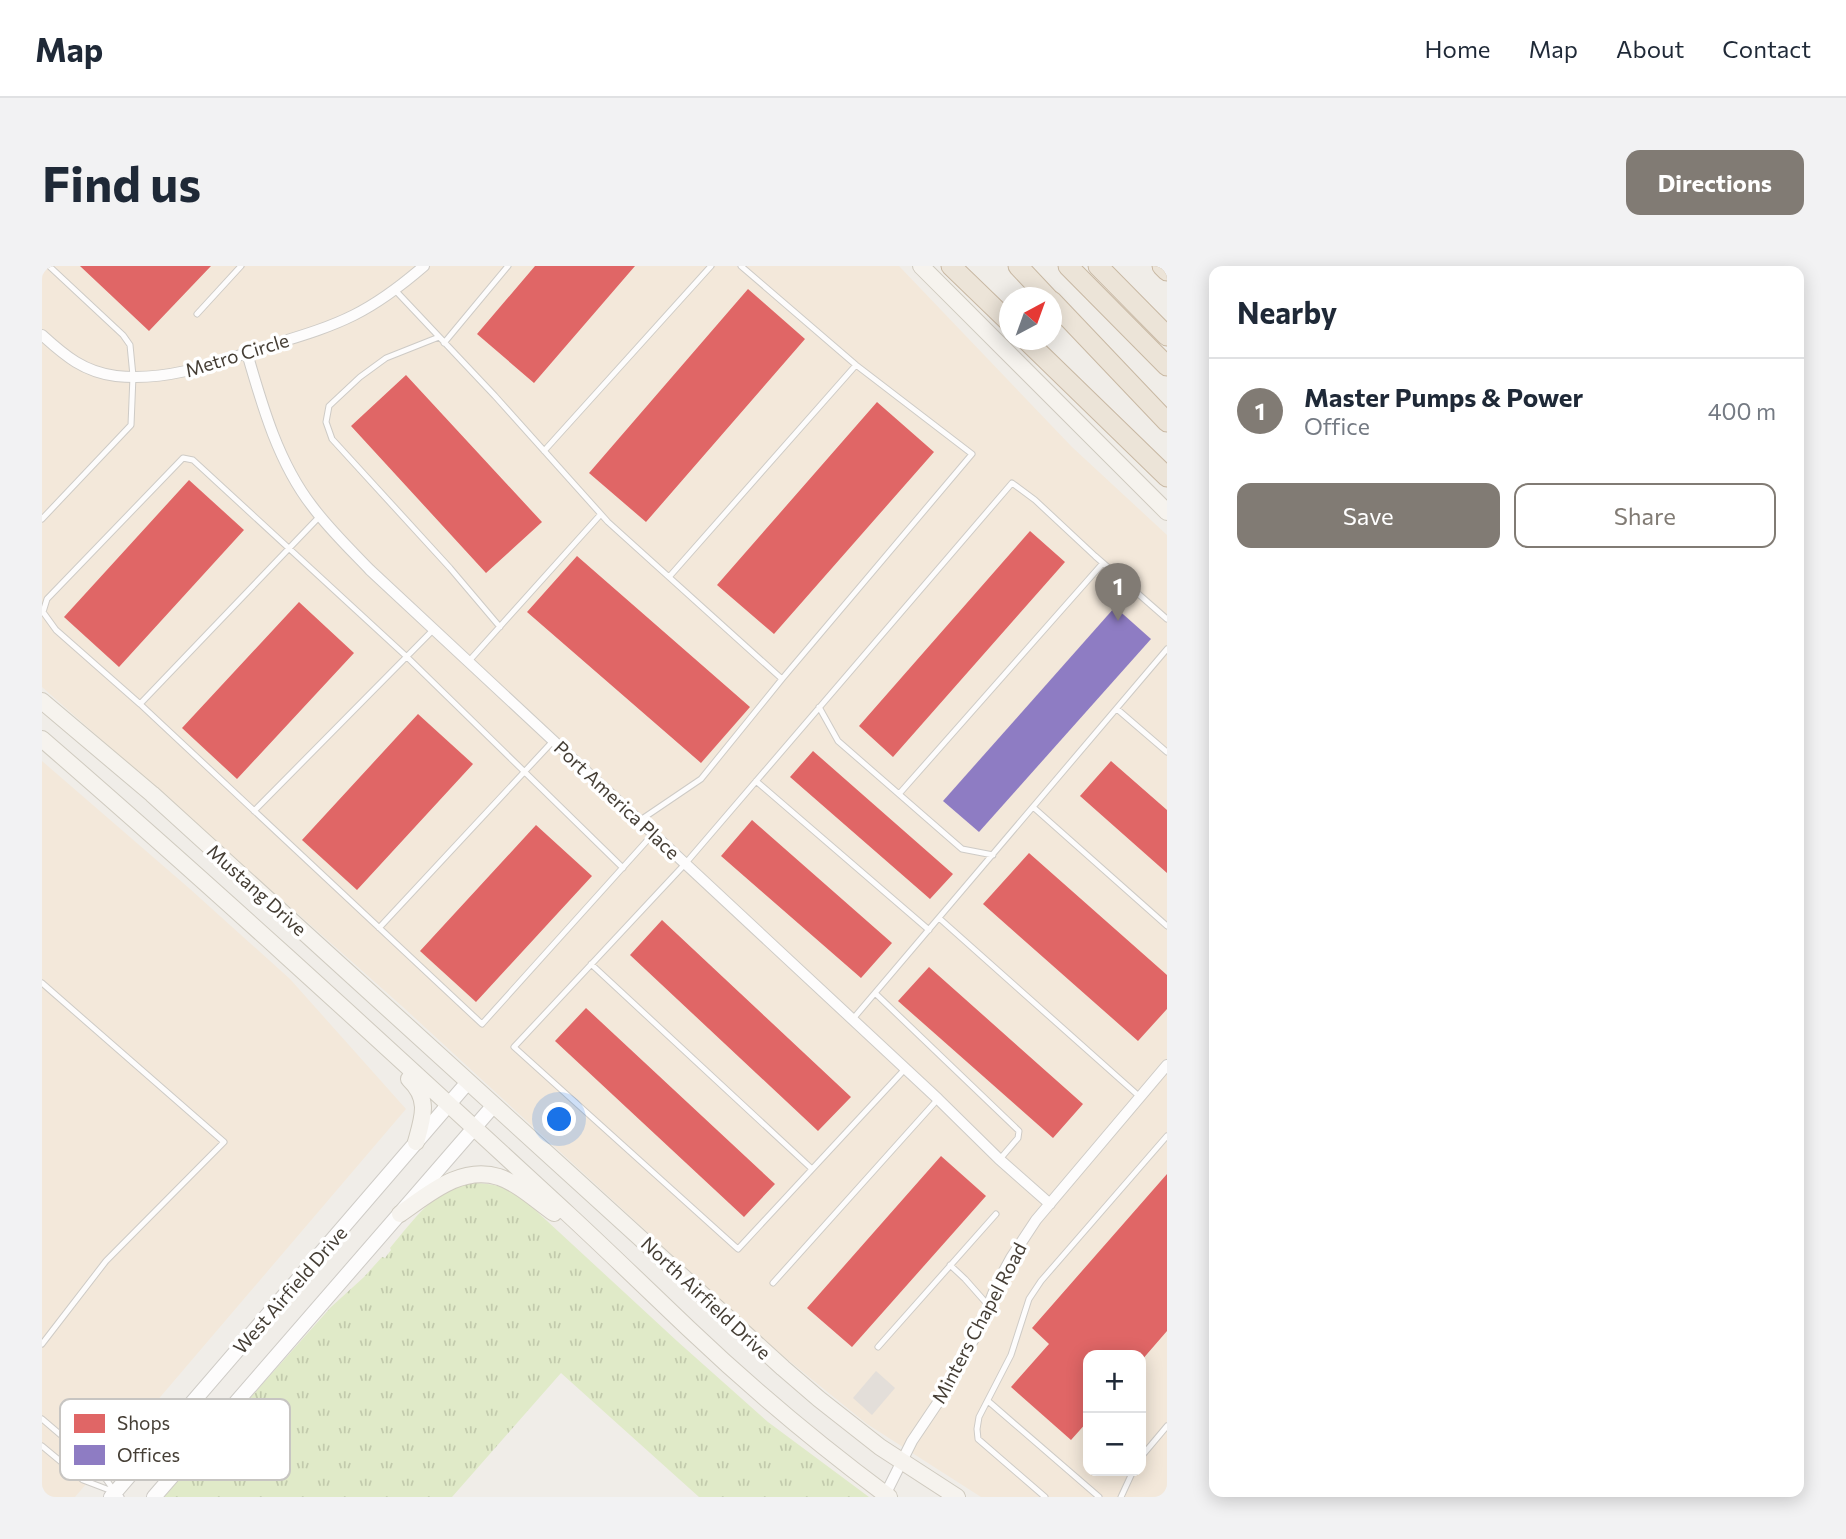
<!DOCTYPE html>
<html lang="en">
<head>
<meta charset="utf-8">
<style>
	:root { --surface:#fff; --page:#f2f2f3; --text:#1f2937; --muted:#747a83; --line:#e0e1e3; --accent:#817b74 }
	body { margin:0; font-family:Commissioner,sans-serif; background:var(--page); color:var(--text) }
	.controls { position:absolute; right:21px; bottom:21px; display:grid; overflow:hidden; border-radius:14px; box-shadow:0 4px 18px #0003 }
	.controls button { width:63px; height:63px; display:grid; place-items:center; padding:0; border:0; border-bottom:2px solid var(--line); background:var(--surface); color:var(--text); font:35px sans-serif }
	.compass { position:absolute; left:957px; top:21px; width:63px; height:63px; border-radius:50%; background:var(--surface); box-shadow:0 4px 18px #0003; rotate:41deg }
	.you { position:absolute; left:518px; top:854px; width:24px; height:24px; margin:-18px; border:5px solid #fff; border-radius:50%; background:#1a73e8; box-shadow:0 0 0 10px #1a73e833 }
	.badge { display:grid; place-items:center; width:46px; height:46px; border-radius:50%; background:var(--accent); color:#fff; font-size:23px; font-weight:700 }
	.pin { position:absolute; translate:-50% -58px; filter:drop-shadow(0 2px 4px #0008) }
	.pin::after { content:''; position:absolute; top:37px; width:24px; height:21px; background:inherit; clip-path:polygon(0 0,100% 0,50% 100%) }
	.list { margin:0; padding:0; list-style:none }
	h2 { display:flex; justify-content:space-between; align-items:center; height:91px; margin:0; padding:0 28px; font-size:30px }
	h2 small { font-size:23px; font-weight:400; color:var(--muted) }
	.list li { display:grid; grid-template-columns:46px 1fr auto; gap:21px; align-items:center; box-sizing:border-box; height:105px; padding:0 28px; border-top:2px solid var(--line) }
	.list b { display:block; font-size:26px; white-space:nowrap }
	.list p { margin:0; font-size:23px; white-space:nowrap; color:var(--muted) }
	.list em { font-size:23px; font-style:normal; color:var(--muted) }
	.actions { display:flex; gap:14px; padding:21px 28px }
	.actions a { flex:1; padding:16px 0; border:2px solid var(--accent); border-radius:14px; text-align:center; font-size:24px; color:var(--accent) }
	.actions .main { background:var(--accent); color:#fff }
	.map { position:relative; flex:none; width:1125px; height:1231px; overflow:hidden; border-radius:14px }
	header { display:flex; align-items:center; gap:42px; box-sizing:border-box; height:98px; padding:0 35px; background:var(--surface); border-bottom:2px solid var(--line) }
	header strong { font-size:33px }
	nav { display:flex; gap:38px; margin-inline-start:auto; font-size:24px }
	.intro { display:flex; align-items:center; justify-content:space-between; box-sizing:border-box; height:168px; padding:0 42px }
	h1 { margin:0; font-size:49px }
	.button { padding:18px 32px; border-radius:14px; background:var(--accent); color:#fff; font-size:24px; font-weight:700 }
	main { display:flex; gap:42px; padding:0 42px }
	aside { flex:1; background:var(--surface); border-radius:14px; box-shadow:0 4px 18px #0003 }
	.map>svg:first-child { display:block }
</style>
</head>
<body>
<header>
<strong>Map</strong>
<nav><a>Home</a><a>Map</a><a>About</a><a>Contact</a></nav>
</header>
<div class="intro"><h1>Find us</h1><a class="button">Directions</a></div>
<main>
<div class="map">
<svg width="1125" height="1231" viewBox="0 0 1125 1231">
	<defs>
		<pattern id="grass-tufts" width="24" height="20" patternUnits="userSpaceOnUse" patternTransform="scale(1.75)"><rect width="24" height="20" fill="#e0eac8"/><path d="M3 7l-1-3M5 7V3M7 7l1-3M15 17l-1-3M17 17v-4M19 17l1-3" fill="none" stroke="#c2caac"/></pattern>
	</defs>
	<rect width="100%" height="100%" fill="#f0ede8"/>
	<path fill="#f3e8da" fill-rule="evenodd" d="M0,0H857L1030,181L1125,269V1231H939L825,1158L730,1081L361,741L0,421ZM1046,1089H1099V1205H1046Z
		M0,495L148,623L248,713L364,843L33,1231H0Z"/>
	<path fill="#e3ded9" d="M834,1105L853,1122L830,1149L811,1132Z"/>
	<path fill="url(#grass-tufts)" d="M434,917C451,918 463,920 478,930L635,1075L726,1156L827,1231H657L519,1107L410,1231H120L289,1041L322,1011L340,991L343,992L349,984L348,982C373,953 392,921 434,917Z"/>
	<path fill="#e06666" d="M38,0H169L107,65Z
		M493,0H593L492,117L435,68Z
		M706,23L763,73L604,256L547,207Z
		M364,109L500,256L444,307L309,160Z
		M835,136L892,186L732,368L675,319Z
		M147,214L202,264L77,401L22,351Z
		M988,265L1023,296L851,491L817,460Z
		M535,290L708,441L659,497L485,346Z
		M257,336L312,387L195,513L140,462Z
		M376,448L431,498L315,624L260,574Z
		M771,485L911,608L888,633L748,511Z
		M1069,495L1125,544V607L1038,530Z
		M710,554L850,677L819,712L679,590Z
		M494,559L550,610L434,736L378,685Z
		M987,587L1125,709V743L1096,775L941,638Z
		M620,654L809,831L776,865L588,689Z
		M887,701L1041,838L1011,872L856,735Z
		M544,742L733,918L702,951L513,775Z
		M899,890L944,930L810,1081L765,1042Z
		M1125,908V1065L1099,1095V1089H1046V1155L1029,1174L969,1121L1007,1078L990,1062Z"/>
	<path fill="#8e7cc3" d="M1073,341L1109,373L937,566L901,535Z"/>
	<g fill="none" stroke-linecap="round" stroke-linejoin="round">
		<defs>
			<path id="service" d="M353,24L453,130L566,256L740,413L930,188L814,99L699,0
				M155,48L199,0
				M397,71L344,92L318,111L287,140L284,156L290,173L408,302L458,361
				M402,77L466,0
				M502,185L669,0
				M278,250L98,438L440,758L611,568
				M0,253L89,159L91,110L88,79L81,69L7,0
				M627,311L814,99
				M427,395L559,248
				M98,438L14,364L1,346L5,333L141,192L151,194L365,391L581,602
				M777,441L796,475L920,583L951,589
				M1075,443L1125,486
				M714,515L887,664
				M857,528L1061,297
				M991,541L1125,660
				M212,545L392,363
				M597,555L659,513L740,413
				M897,652L1098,831
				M337,662L512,474
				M549,698L770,903
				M0,717L182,876L64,995L0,1078
				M833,727L977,865L976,872L958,893
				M810,754L1125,383
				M863,803L696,983L472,781L643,598L970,217L993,234L1053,290L1125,353
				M908,999L923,1013L946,1039
				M731,1017L896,833
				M836,1081L954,948
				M946,1135L1057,1231
				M0,1153L54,1199L73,1226L79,1231
				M0,1180L41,1214L70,1225
				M1099,1191L1125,1160
				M1003,1231L936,1173L935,1163L937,1151L969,1089L987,1033L999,1015L1125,870
				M1079,1231L1091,1205"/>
			<path id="minor" d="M0,69C23,90 42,106 74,110C126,116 177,96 226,80C255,71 284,63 312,49C338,36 360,19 382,0
				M205,87C220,139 236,196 270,240C287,263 308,283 328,304L896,833L957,893L1008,938
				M843,1229L870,1175L907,1120L937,1063L955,1018L969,992L994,954L1125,799"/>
			<path id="tertiary" d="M69,1231L426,816
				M112,1231L452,839"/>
			<path id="secondary" d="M879,0L1125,246
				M0,435L110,528L741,1102L777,1133L838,1181L915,1231
				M0,473C179,628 352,788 526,948C566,985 606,1024 646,1062C709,1122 777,1179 847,1231
				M367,813C388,833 381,851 374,876
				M358,948C387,928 419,899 457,911C477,918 495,935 512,947"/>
			<path id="motorway" d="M909,0L968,57
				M976,0L1006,32
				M1026,0L1125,100
				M1056,0L1125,70
				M1120,0L1125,5
				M1010,35L1125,156
				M984,74L1125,211"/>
		</defs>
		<use href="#service" stroke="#cecbc6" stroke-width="7"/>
		<use href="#minor" stroke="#cecbc6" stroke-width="12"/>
		<use href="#tertiary" stroke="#cecbc6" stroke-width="16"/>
		<use href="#secondary" stroke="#cfcabf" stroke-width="18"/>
		<use href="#motorway" stroke="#c8b8a3" stroke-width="21"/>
		<use href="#service" stroke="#fdfcfc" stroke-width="5"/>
		<use href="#minor" stroke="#fdfcfc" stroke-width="10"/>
		<use href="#tertiary" stroke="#fdfcfc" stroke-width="14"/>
		<use href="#secondary" stroke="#f6f3ee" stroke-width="16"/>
		<use href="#motorway" stroke="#ece4d8" stroke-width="19"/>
	</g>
	<g text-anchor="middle" stroke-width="7" stroke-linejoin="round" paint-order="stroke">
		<g font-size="19" fill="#453e35" stroke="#fff">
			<text transform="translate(195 89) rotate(-17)" y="7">Metro Circle</text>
			<text transform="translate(575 534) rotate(43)" y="7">Port America Place</text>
			<text transform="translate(215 624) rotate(42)" y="7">Mustang Drive</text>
			<text transform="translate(248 1024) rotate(-49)" y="7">West Airfield Drive</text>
			<text transform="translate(664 1032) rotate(43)" y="7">North Airfield Drive</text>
			<text transform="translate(937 1057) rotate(-62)" y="7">Minters Chapel Road</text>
		</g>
	</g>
	<rect x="18" y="1133" width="230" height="81" rx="10" fill="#fff" stroke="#c7c5c2" stroke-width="2"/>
	<rect x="32" y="1148" width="31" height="19" fill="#e06666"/>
	<rect x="32" y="1179" width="31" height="20" fill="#8e7cc3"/>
	<g font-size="19" fill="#453e35">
		<text x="75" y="1164">Shops</text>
		<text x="75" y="1196">Offices</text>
	</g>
</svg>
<div class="controls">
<button>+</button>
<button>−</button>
</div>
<svg class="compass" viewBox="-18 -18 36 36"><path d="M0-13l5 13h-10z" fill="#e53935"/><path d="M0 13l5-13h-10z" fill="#747a83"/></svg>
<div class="you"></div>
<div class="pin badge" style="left:1076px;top:355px">1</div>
</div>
<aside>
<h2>Nearby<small></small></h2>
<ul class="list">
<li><span class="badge">1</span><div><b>Master Pumps &amp; Power</b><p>Office</p></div><em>400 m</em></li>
</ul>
<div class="actions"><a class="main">Save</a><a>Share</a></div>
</aside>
</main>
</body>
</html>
